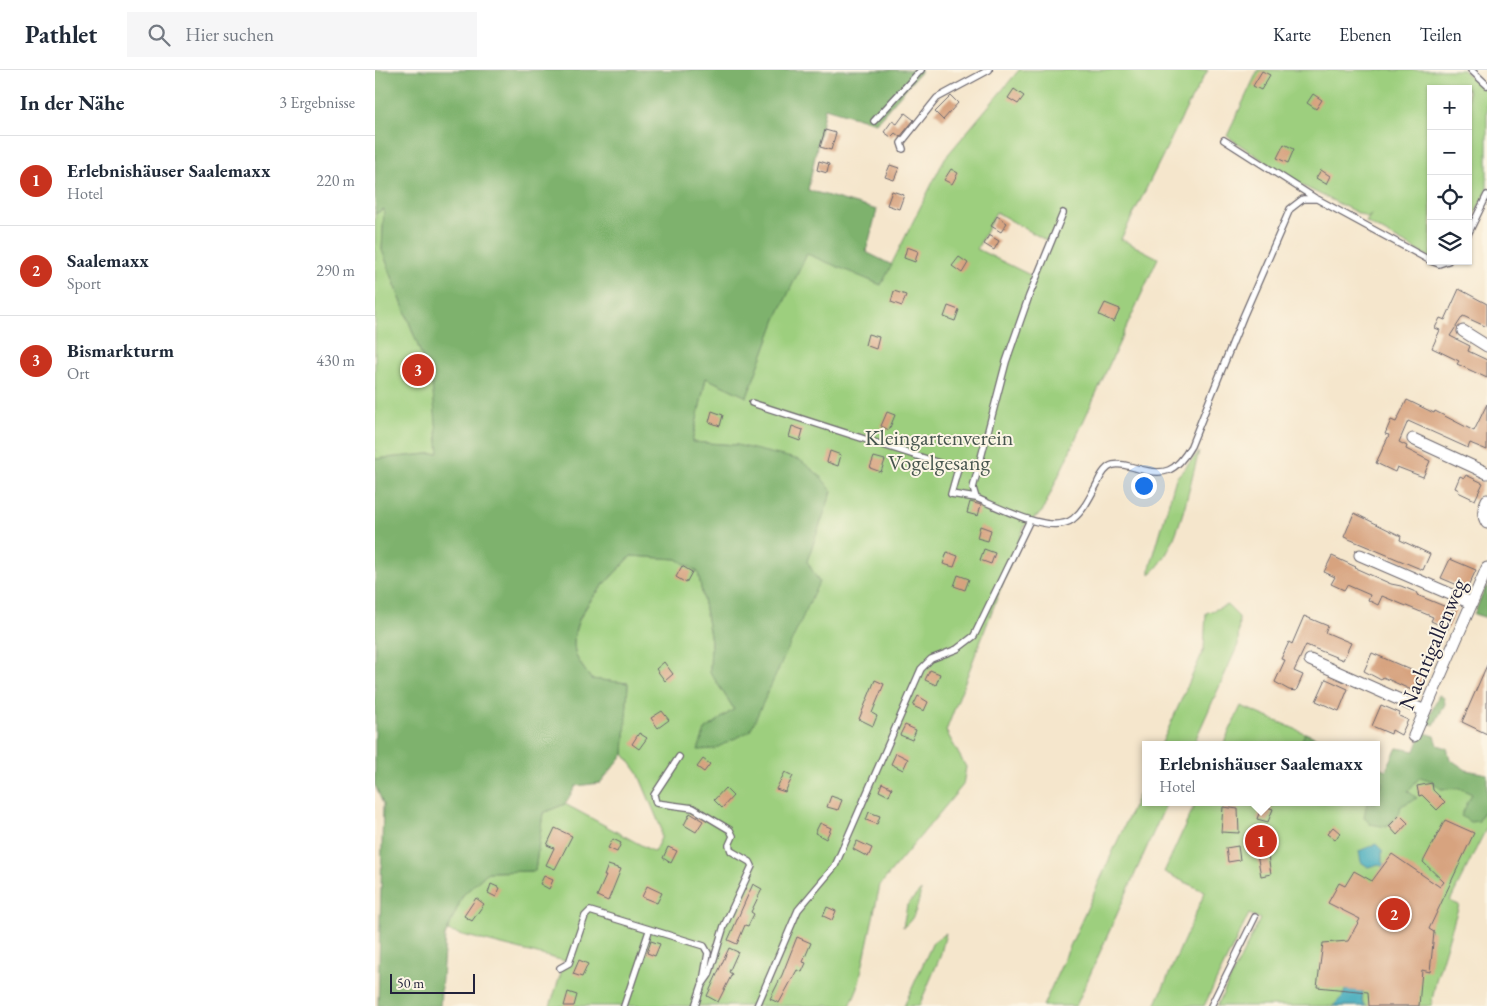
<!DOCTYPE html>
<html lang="de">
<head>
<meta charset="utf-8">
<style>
	:root { --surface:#fff; --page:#f6f6f7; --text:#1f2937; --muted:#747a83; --line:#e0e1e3; --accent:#c8321e }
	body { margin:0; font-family:"EB Garamond",serif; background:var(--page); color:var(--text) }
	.controls { position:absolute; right:15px; top:15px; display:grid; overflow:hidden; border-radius:0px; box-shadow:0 1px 4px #0004 }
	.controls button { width:45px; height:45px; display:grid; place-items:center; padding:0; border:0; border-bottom:1px solid var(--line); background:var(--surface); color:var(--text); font:25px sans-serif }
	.scale { position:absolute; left:15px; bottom:12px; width:85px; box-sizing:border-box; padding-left:5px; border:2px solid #22223b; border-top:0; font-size:14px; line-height:18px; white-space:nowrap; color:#22223b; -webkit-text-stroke:4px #fcf5e5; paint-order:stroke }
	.you { position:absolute; left:768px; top:415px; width:18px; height:18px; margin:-12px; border:4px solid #fff; border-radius:50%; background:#1a73e8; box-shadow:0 0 0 8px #1a73e833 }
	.badge { display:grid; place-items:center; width:32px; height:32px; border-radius:50%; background:var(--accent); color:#fff; font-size:16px; font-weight:700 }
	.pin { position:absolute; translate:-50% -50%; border:2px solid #fff; box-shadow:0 1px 5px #0006 }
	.popup { position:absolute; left:767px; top:671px; width:238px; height:65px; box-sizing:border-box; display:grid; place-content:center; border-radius:0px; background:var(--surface); filter:drop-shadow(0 1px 4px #0005); font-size:16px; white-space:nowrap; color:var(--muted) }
	.popup b { font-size:19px; color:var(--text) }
	.popup::after { content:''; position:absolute; left:50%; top:100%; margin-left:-10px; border:10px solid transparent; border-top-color:var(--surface) }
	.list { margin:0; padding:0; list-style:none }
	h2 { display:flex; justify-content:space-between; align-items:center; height:65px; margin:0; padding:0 20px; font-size:21px }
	h2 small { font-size:16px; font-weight:400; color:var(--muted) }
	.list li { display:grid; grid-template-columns:32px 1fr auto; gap:15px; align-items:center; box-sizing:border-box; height:90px; padding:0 20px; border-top:1px solid var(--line) }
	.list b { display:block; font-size:19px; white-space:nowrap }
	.list p { margin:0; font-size:16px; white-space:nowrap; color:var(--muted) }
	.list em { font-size:16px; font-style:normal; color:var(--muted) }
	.icon { flex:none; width:28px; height:28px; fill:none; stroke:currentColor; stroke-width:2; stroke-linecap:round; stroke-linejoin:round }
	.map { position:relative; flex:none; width:1112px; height:936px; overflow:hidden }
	header { display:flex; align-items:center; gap:30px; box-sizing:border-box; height:70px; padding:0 25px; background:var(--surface); border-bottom:1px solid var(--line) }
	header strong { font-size:24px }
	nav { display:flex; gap:28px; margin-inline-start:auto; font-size:18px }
	.search { width:350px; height:45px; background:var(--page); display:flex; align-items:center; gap:12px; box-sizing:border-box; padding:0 18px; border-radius:0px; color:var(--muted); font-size:19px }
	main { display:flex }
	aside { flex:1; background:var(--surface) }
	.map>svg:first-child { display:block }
</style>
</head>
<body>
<header>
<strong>Pathlet</strong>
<div class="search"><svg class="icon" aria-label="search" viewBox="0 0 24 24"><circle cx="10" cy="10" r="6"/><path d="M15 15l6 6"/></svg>Hier suchen</div>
<nav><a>Karte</a><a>Ebenen</a><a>Teilen</a></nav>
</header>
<main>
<aside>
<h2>In der Nähe<small>3 Ergebnisse</small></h2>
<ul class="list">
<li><span class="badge">1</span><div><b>Erlebnishäuser Saalemaxx</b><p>Hotel</p></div><em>220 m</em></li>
<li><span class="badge">2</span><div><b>Saalemaxx</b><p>Sport</p></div><em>290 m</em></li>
<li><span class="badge">3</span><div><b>Bismarkturm</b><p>Ort</p></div><em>430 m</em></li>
</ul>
</aside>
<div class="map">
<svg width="1112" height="936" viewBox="0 0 1112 936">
	<rect width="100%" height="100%" fill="#fcf5e5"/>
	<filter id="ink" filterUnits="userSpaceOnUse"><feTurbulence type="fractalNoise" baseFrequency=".02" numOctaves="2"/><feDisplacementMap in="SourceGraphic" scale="10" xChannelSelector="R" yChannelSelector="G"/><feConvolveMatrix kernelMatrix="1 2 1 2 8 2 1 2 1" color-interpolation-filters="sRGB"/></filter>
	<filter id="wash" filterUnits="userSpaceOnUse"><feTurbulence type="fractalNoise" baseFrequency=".0096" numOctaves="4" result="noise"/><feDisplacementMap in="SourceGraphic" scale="20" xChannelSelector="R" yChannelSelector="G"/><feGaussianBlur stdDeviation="1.12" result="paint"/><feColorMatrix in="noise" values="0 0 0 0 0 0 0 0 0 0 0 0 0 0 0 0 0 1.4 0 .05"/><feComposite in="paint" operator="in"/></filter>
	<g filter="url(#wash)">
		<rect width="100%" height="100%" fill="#f5e6cc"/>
		<path fill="#9dcf7e" stroke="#60785c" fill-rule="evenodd" d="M644,0H833L813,35L746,169L783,188L667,442L650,455L571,661L591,697L588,715L505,815L483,917L475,936H175L190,891L72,861L88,825L113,802L160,801L168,743L190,734L279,782L286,768V758L263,703L249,684L253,613L216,609C211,601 202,591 200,582C192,545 234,511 256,486L302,489L323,502L336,571L335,602L359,639L330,660L339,679L432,491L457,421L362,375L317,372L331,308L372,327L401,249L432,183L506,215L570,88ZM621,142L672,171L657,206L602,179Z
			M883,0H1088L1112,22V121L1093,156V19H1056V188L991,152L997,143L993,148L920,112L852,66Z
			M9,139L7,180L57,313L65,383L0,389V144Z
			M824,382C814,416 803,483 775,504V498L801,408Z
			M852,535L864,547L863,575L818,675H786L829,579L831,543Z
			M866,636L958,675H848Z
			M1022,678L1084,710L1112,735V757L1075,831L1084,835L1061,910L1056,936H842L885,849L874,844L829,936H780L830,822L789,802L821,732H1001V696L1011,700Z
			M771,708V732H792L701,936H668Z
			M546,820C543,834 541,849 528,857L532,835Z
			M571,863L565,887L544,936H529L558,872Z"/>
		<path fill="#7eb26d" stroke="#506a54" d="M0,0H547L501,53L450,38L433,120L502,140L491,182L517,195L506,215L432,184L401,249L372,327L331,308L317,372L362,375L425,390L444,405L457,421L432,491L444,512L375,661L339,679L323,680L330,660L359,639L335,602L336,571L323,502L302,489L256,486C233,512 192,543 200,582C202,591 211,601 216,609L253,613L249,684L225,713L201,716L190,734L168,743L160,801L113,802L88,825L70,866L65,936H3L8,734L0,715V389L64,383L57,313L7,180L9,139L0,144Z
			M1112,514V548L1099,544Z
			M1064,625L1069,628L1070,634L1059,655L1052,652Z
			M1047,662L1060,666L1063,675L1072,678L1075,689L1091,700L1112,704V733L1104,751L1095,752L1086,746L1097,724L1084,718L1066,719L1057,711L1045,707L1033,721L1042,728L1026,736L1024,744L1012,757L995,754L989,747L992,732H1001V718L1007,716V712L1001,710V696L1011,700L1022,678L1040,681Z
			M930,663L958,675H927L925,674Z"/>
		<path fill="#3ca9bb" stroke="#2f667b" d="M1001,774L1007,780V791L1010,794L1008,797L1004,794L993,797L986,792L984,781Z
			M970,920L988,921L987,931L991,936H958L968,926Z"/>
		<g id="blocks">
			<path fill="#d7a37f" d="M887,1L895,5L886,20L878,16Z
				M639,19L649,26L643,34L633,28Z
				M938,24L947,30L941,39L932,33Z
				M576,26L583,33L568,50L560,42Z
				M530,43L539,50L525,67L520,63L516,67L509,62L517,51L522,54Z
				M450,60L461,63L456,80L445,77Z
				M909,74L919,79L913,93L902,88Z
				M444,91L454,94L452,103L442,100Z
				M515,95L524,98L519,110L510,107Z
				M576,99L583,103L577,114L569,110Z
				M946,100L955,106L951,114L941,108Z
				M517,121L529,125L524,139L512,135Z
				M622,146L632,153L626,162L616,156Z
				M614,165L624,171L619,180L609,174Z
				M532,177L543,181L540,192L529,188Z
				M584,187L593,193L587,203L577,196Z
				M1084,219L1112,234V257L1088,246L1075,266L1095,276L1093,281L1112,290V308L1082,294L1084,291L1057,278L1065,260L1060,258L1065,248L1070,250Z
				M519,221L531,225L527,236L516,232Z
				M730,233L745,239L739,252L724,245Z
				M573,236L584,240L580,251L569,247Z
				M493,264L504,267L501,279L490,275Z
				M1032,330L1059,343L1060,341L1099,361L1112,334V380L1095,373L1093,378L1033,351L1024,372L1032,376L1031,379L1055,391L1048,407L1022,397L1020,402L1001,393L1014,365L1010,364L1016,350L1021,352Z
				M337,341L348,345L345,356L334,352Z
				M512,342L520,345L514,360L506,356Z
				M417,356L428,360L425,371L414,367Z
				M455,381L466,385L463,396L452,392Z
				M499,387L510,390L506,402L495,398Z
				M1091,405L1108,413L1100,430L1083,422L1084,420L1080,418L1085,406L1089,408Z
				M595,432L606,435L603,446L592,443Z
				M979,443L1026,466L1025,470L1055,484L1048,500L969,467Z
				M605,456L616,460L613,471L602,468Z
				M609,479L620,483L616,494L605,490Z
				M572,482L583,486L579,497L568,494Z
				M957,486L981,497L980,498L1016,514L1026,516L1043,523L1042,525L1081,541L1073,559L1056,551L1058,547L1007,526L1003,535L993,530L995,525L972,515L969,520L956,514L960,507L949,502Z
				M1075,489L1101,500L1092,519L1066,508Z
				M307,496L317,502L311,513L301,507Z
				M583,505L594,509L590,520L579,516Z
				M929,546L953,556L950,562L976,573L968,590L931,575L919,601L928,605L921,621L914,620L900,612L910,590L906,589L914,572L917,574Z
				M997,583L1050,606L1043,623L1008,607L1006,610L989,601Z
				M289,592L298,604L290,611L281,599Z
				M1112,595V664L1087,652Z
				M555,600L565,604L561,615L550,610Z
				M951,609L973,619L964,641L941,631Z
				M500,610L509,614L497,643L502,646L498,656L484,649Z
				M543,626L553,632L549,641L538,636Z
				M1006,635L1025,643L1024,646L1033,650L1026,665L1017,660L1016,664L997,656Z
				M287,641L294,650L283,658L276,648Z
				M530,655L541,660L537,670L525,665Z
				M264,663L272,668L264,679L257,674Z
				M521,683L533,689L528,700L516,694Z
				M328,689L335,694L329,702L322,697Z
				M410,702L418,706L410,722L401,719Z
				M507,713L517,718L514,726L504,721Z
				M1057,713L1058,720L1070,732L1062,740L1047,725L1044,726L1042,716Z
				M350,718L358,726L347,738L339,730Z
				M456,726L467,730L463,740L452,737Z
				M887,735L898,739L893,752L882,749Z
				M848,737L863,739L864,763L846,762Z
				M494,742L505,746L502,754L491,750Z
				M315,743L328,751L321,762L309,755Z
				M1025,745L1033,753L1022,765L1014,756Z
				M1070,750L1099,763L1054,859L1059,862L1057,883L1055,902L1047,900L1044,936H994L993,922L942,917L948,873L973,871L985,849L953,833L964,813L970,816L979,801L997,811L1017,784L1065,817L1069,812L1048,792Z
				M445,753L456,758L451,769L440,763Z
				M958,757L965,763L960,770L952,764Z
				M180,758L197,766L180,799L171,795L179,778L172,775Z
				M238,769L246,773L242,782L233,778Z
				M482,771L497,778L493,787L478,779Z
				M896,771L897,780H892L896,804L886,806L880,773Z
				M863,776L865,790L853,792L851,778Z
				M293,777L302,781L296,793L288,788Z
				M233,795L246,799L233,831L222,826L231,806H229Z
				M169,806L178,810L174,819L165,814Z
				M116,814L125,818L121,827L113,823Z
				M378,814L387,819L376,842L379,844L373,856L370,855L362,874L353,870Z
				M272,816L287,823L282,833L267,827Z
				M101,828L109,834L97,851L89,846Z
				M452,837L461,841L457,850L448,846Z
				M422,867L436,873L428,892L431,893L427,902L422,900L404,933L395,929L407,905Z
				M276,871L285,874L280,886L272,883Z
				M354,878L363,882L354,902L357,904L343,932L332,926Z
				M204,890L213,894L207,907L198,904Z
				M193,922L202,925L199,936H189Z"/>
		</g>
	</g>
	<g filter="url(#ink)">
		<use href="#blocks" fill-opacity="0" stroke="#6c676e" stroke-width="1"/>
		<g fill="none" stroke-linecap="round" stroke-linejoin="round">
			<defs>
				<path id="service" d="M1096,0L1112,15
					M499,51L546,0
					M849,70L940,128
					M528,79L526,73L562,28L614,0
					M688,143L654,226L631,292L598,418L601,428C624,437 676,466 698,449C709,440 715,427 722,414C725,407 730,397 738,395C746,393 753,396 761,398C790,407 801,402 816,376L868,247L915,139L928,129H942L1056,191
					M1093,164L1112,125
					M1056,191L1064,194L1073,191
					M377,333L583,399L576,424L601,428
					M304,687L279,725L281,733L318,738L355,760L358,766L354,775L356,781L375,792L377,796L349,856L334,905L327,915L320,936
					M185,898L194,893L210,846L215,841L329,876L333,883L328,911
					M249,936L274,861
					M382,936L423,840L460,796L546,599L556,589L582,579L599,566L655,450
					M836,936L880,847"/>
				<path id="minor" d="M1088,261L1112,276
					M1038,369L1112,403
					M1112,430C1108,439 1107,445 1112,453
					M985,485L1096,533
					M935,590L1050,641
					M1039,666L1112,498"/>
			</defs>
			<use href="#service" stroke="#6c676e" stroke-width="8"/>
			<use href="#minor" stroke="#6c676e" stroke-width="13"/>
			<use href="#service" stroke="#fff" stroke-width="5.5"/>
			<use href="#minor" stroke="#fff" stroke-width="11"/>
		</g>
	</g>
	<g text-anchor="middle" stroke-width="4" stroke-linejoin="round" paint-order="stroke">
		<g font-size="22" fill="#47564f" stroke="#fcf5e5">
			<text x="564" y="375">Kleingartenverein<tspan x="564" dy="25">Vogelgesang</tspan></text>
		</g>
		<g font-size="22" fill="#22223b" stroke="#fcf5e5">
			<text transform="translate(1057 574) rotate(-67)" y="8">Nachtigallenweg</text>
		</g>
	</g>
</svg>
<div class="controls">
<button>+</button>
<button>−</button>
<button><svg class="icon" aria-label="locate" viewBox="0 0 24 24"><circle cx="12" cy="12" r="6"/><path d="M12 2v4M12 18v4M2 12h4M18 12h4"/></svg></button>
<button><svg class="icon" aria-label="layers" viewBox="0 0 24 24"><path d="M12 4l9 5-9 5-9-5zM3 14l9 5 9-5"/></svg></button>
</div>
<div class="scale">50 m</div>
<div class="you"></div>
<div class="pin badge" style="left:886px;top:771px">1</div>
<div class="popup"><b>Erlebnishäuser Saalemaxx</b>Hotel</div>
<div class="pin badge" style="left:1019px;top:844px">2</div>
<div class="pin badge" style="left:43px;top:300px">3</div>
</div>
</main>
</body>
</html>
